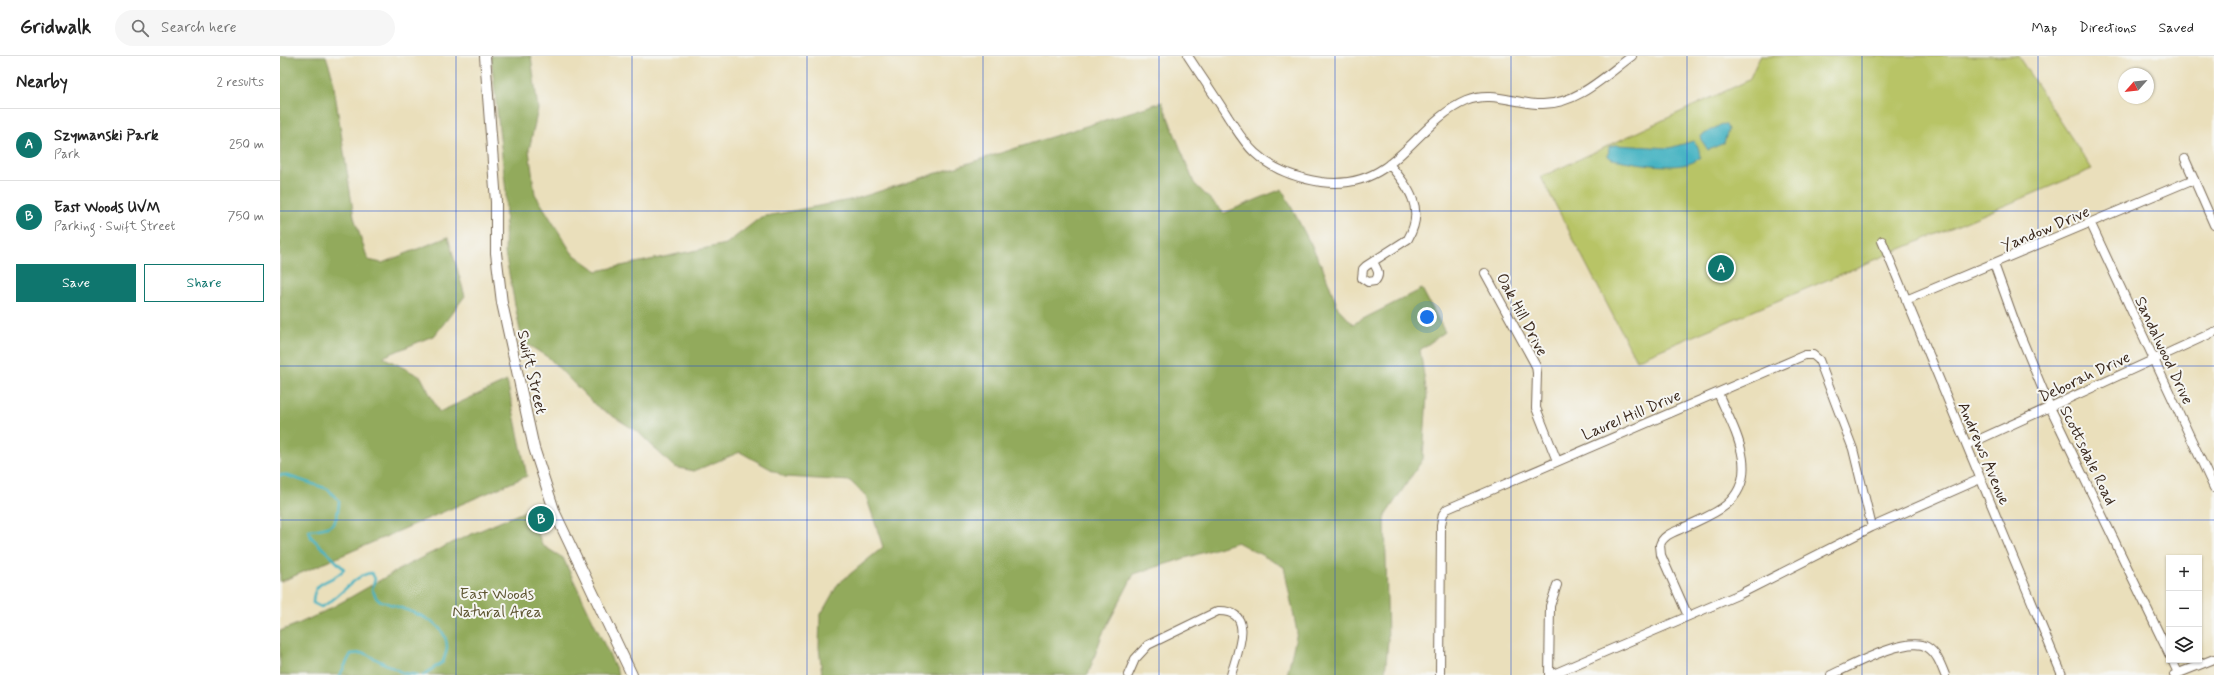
<!DOCTYPE html>
<html lang="en">
<head>
<meta charset="utf-8">
<style>
	:root { --surface:#fff; --page:#f6f6f6; --text:#222; --muted:#767676; --line:#e0e0e0; --accent:#0f766e }
	body { margin:0; font-family:Mynerve,sans-serif; background:var(--page); color:var(--text) }
	.controls { position:absolute; right:12px; bottom:12px; display:grid; overflow:hidden; border-radius:0px; box-shadow:0 1px 3px #0004 }
	.controls button { width:36px; height:36px; display:grid; place-items:center; padding:0; border:0; border-bottom:1px solid var(--line); background:var(--surface); color:var(--text); font:20px sans-serif }
	.compass { position:absolute; left:1838px; top:12px; width:36px; height:36px; border-radius:50%; background:var(--surface); box-shadow:0 1px 3px #0004; rotate:243deg }
	.you { position:absolute; left:1147px; top:261px; width:14px; height:14px; margin:-10px; border:3px solid #fff; border-radius:50%; background:#1a73e8; box-shadow:0 0 0 6px #1a73e833 }
	.badge { display:grid; place-items:center; width:26px; height:26px; border-radius:50%; background:var(--accent); color:#fff; font-size:13px; font-weight:700 }
	.pin { position:absolute; translate:-50% -50%; border:2px solid #fff; box-shadow:0 1px 4px #0006 }
	.list { margin:0; padding:0; list-style:none }
	h2 { display:flex; justify-content:space-between; align-items:center; height:52px; margin:0; padding:0 16px; font-size:17px }
	h2 small { font-size:13px; font-weight:400; color:var(--muted) }
	.list li { display:grid; grid-template-columns:26px 1fr auto; gap:12px; align-items:center; box-sizing:border-box; height:72px; padding:0 16px; border-top:1px solid var(--line) }
	.list b { display:block; font-size:15px; white-space:nowrap }
	.list p { margin:0; font-size:13px; white-space:nowrap; color:var(--muted) }
	.list em { font-size:13px; font-style:normal; color:var(--muted) }
	.actions { display:flex; gap:8px; padding:12px 16px }
	.actions a { flex:1; padding:9px 0; border:1px solid var(--accent); border-radius:0px; text-align:center; font-size:14px; color:var(--accent) }
	.actions .main { background:var(--accent); color:#fff }
	.icon { flex:none; width:22px; height:22px; fill:none; stroke:currentColor; stroke-width:2; stroke-linecap:round; stroke-linejoin:round }
	.map { position:relative; flex:none; width:1934px; height:619px; overflow:hidden }
	header { display:flex; align-items:center; gap:24px; box-sizing:border-box; height:56px; padding:0 20px; background:var(--surface); border-bottom:1px solid var(--line) }
	header strong { font-size:19px }
	nav { display:flex; gap:22px; margin-inline-start:auto; font-size:14px }
	.search { width:280px; height:36px; background:var(--page); display:flex; align-items:center; gap:10px; box-sizing:border-box; padding:0 14px; border-radius:22px; color:var(--muted); font-size:15px }
	main { display:flex }
	aside { flex:1; background:var(--surface) }
	.map>svg:first-child { display:block }
</style>
</head>
<body>
<header>
<strong>Gridwalk</strong>
<div class="search"><svg class="icon" aria-label="search" viewBox="0 0 24 24"><circle cx="10" cy="10" r="6"/><path d="M15 15l6 6"/></svg>Search here</div>
<nav><a>Map</a><a>Directions</a><a>Saved</a></nav>
</header>
<main>
<aside>
<h2>Nearby<small>2 results</small></h2>
<ul class="list">
<li><span class="badge">A</span><div><b>Szymanski Park</b><p>Park</p></div><em>250 m</em></li>
<li><span class="badge">B</span><div><b>East Woods UVM</b><p>Parking · Swift Street</p></div><em>750 m</em></li>
</ul>
<div class="actions"><a class="main">Save</a><a>Share</a></div>
</aside>
<div class="map">
<svg width="1934" height="619" viewBox="0 0 1934 619">
	<rect width="100%" height="100%" fill="#f6f6f2"/>
	<filter id="ink" filterUnits="userSpaceOnUse"><feTurbulence type="fractalNoise" baseFrequency=".025" numOctaves="2"/><feDisplacementMap in="SourceGraphic" scale="8" xChannelSelector="R" yChannelSelector="G"/><feConvolveMatrix kernelMatrix="1 2 1 2 8 2 1 2 1" color-interpolation-filters="sRGB"/></filter>
	<filter id="wash" filterUnits="userSpaceOnUse"><feTurbulence type="fractalNoise" baseFrequency=".012" numOctaves="4" result="noise"/><feDisplacementMap in="SourceGraphic" scale="16" xChannelSelector="R" yChannelSelector="G"/><feGaussianBlur stdDeviation="0.9" result="paint"/><feColorMatrix in="noise" values="0 0 0 0 0 0 0 0 0 0 0 0 0 0 0 0 0 1.4 0 .05"/><feComposite in="paint" operator="in"/></filter>
	<g filter="url(#wash)">
		<rect width="100%" height="100%" fill="#eadfbb"/>
		<path fill="#b8c466" stroke="#7a7742" d="M1480,0H1738L1812,113L1356,304L1261,121L1469,24Z"/>
		<path fill="#92aa5b" stroke="#666a3c" d="M0,0H46L52,18L74,161L88,204L102,207L168,181L185,240L155,279L103,301L141,321L159,356L227,325L247,420L0,526Z
			M211,0H251L258,53L249,94L255,138L292,197L317,215L446,188L481,161L575,143L882,46L914,127L944,157L1002,133L1043,212L1058,252L1073,268L1142,233L1165,276L1140,294L1147,339L1143,403L1105,460L1108,585L1105,619H1007L1017,576L1004,511L957,486L854,518L822,579L808,619H542L539,591L540,560L558,528L603,491L586,440L570,425L505,421L460,396L414,415L394,411L358,376L315,349L269,302L242,285L225,197L226,136Z
			M250,453L262,489L283,502L339,619H0V575C50,557 93,526 141,502C176,484 213,469 250,453Z"/>
		<path fill="#47b4c3" stroke="#416f70" d="M1442,68L1446,69L1448,74L1444,87L1428,94L1422,85L1421,80Z
			M1413,85C1419,89 1419,94 1420,101C1406,118 1351,106 1332,103L1328,100L1329,91L1335,89L1390,92Z"/>
		<g fill="none" stroke-linecap="round" stroke-linejoin="round">
			<path stroke="#47b4c3" stroke-width="2.5" d="M0,419H5L48,433L59,445C58,470 52,472 29,474L31,481L64,513C53,528 33,521 33,547L41,551C59,544 75,517 92,517L95,523L92,533L97,543C119,554 166,559 167,591C167,596 164,602 163,606L143,619
				M60,619L71,598L84,597L123,617L138,619"/>
		</g>
	</g>
	<g filter="url(#ink)">
		<g fill="none" stroke-linecap="round" stroke-linejoin="round">
			<defs>
				<path id="minor" d="M908,0C921,20 935,40 948,61C956,73 964,87 975,97C993,114 1017,122 1041,126C1064,129 1085,125 1104,112C1133,92 1153,59 1186,45C1213,34 1236,49 1263,48C1298,48 1326,19 1352,0
					M1905,103L1934,169
					M1811,168L1934,432
					M1602,185L1782,619
					M1093,206C1097,213 1101,218 1095,225L1088,226L1082,222L1083,213L1086,210L1128,183C1146,152 1128,131 1109,108
					M1714,208L1736,269L1770,351L1889,598
					M1205,217L1256,310L1257,317L1256,352L1277,405
					M1626,244L1914,123
					M1687,389L1934,276
					M1408,560L1381,499L1380,489C1383,479 1394,476 1403,472C1417,465 1434,459 1446,449C1483,418 1452,370 1438,337
					M1892,604L1898,617
					M848,619L855,603L868,589L938,555C977,554 957,597 951,619
					M1160,619L1161,469L1163,458L1167,453L1525,299H1533L1539,304L1573,393L1592,471
					M1269,619L1270,550L1277,529
					M1271,619L1460,538L1592,471L1700,423
					M1551,619C1571,610 1627,579 1647,591C1657,597 1661,609 1665,619
					M1894,619L1934,603"/>
				<path id="tertiary" d="M205,0L216,146V197L222,247L254,392L275,457L352,619"/>
			</defs>
			<use href="#minor" stroke="#786955" stroke-width="10"/>
			<use href="#tertiary" stroke="#786955" stroke-width="12"/>
			<use href="#minor" stroke="#fff" stroke-width="8"/>
			<use href="#tertiary" stroke="#fff" stroke-width="10"/>
		</g>
	</g>
	<path fill="none" stroke="#1d4ed8" stroke-width="1" stroke-opacity="0.55" d="M176,0V619M352,0V619M527,0V619M703,0V619M879,0V619M1055,0V619M1231,0V619M1407,0V619M1582,0V619M1758,0V619M0,155H1934M0,310H1934M0,464H1934"/>
	<g text-anchor="middle" stroke-width="4" stroke-linejoin="round" paint-order="stroke">
		<g font-size="16" fill="#3b2a1e" stroke="#f6f6f2">
			<text transform="translate(1765 172) rotate(-23)" y="6">Yandow Drive</text>
			<text transform="translate(1243 258) rotate(62)" y="6">Oak Hill Drive</text>
			<text transform="translate(1885 294) rotate(65)" y="6">Sandalwood Drive</text>
			<text transform="translate(253 316) rotate(77)" y="6">Swift Street</text>
			<text transform="translate(1804 320) rotate(-25)" y="6">Deborah Drive</text>
			<text transform="translate(1351 358) rotate(-23)" y="6">Laurel Hill Drive</text>
			<text transform="translate(1705 397) rotate(67)" y="6">Andrews Avenue</text>
			<text transform="translate(1809 399) rotate(64)" y="6">Scottsdale Road</text>
		</g>
		<g font-size="16" fill="#605834" stroke="#f6f6f2">
			<text x="217" y="543">East Woods<tspan x="217" dy="18">Natural Area</tspan></text>
		</g>
	</g>
</svg>
<div class="controls">
<button>+</button>
<button>−</button>
<button><svg class="icon" aria-label="layers" viewBox="0 0 24 24"><path d="M12 4l9 5-9 5-9-5zM3 14l9 5 9-5"/></svg></button>
</div>
<svg class="compass" viewBox="-18 -18 36 36"><path d="M0-13l5 13h-10z" fill="#e53935"/><path d="M0 13l5-13h-10z" fill="#767676"/></svg>
<div class="you"></div>
<div class="pin badge" style="left:1441px;top:212px">A</div>
<div class="pin badge" style="left:261px;top:463px">B</div>
</div>
</main>
</body>
</html>
